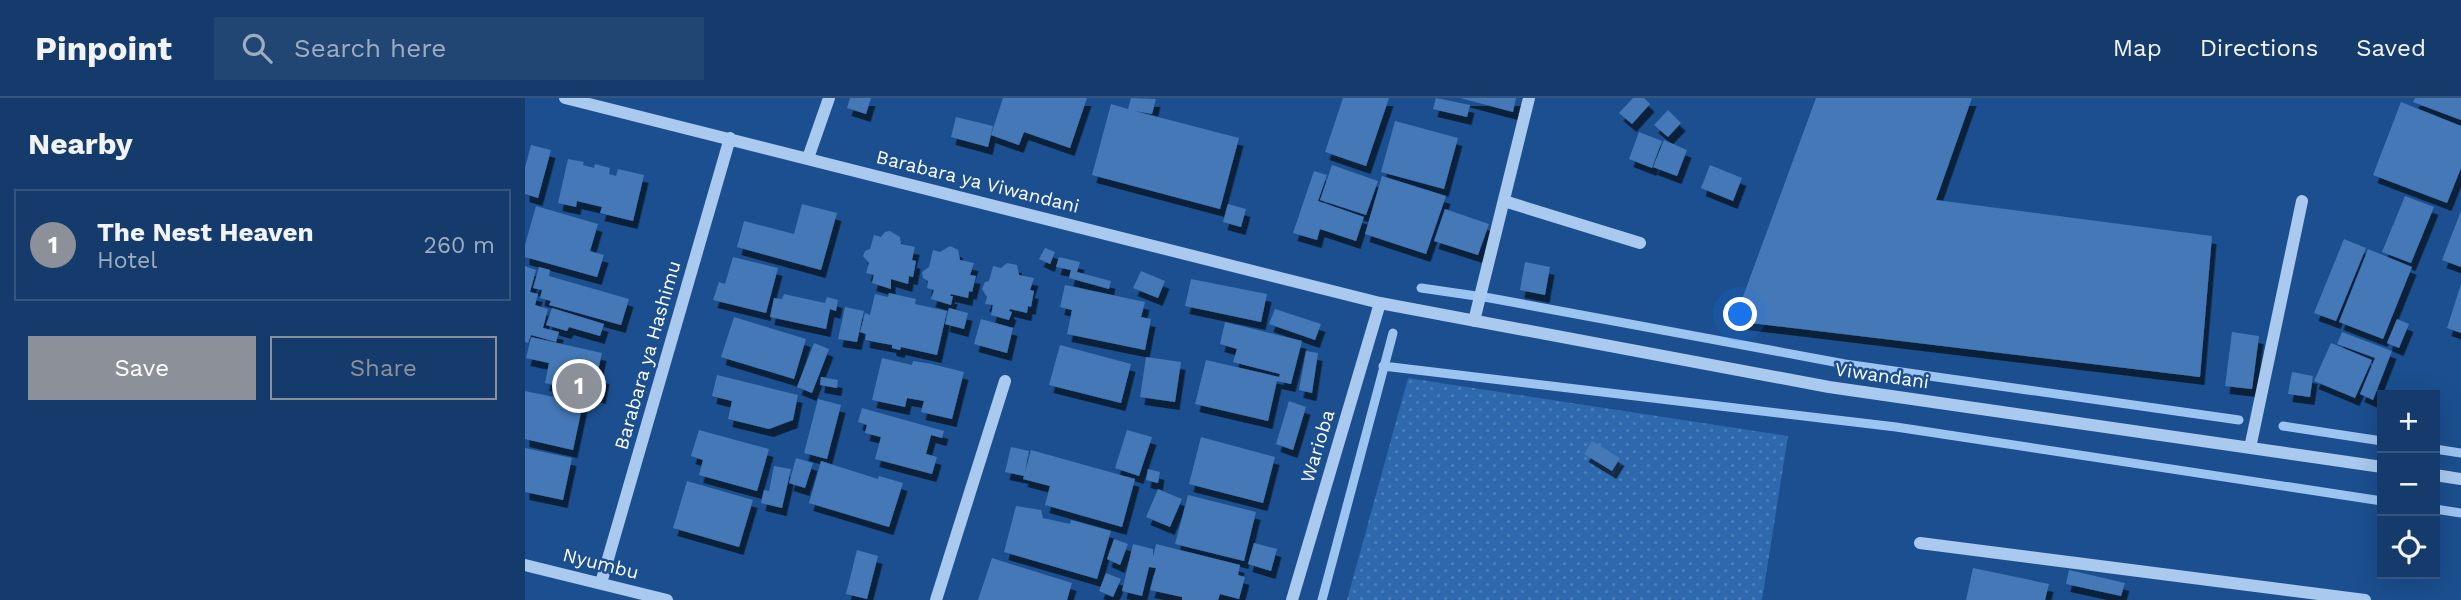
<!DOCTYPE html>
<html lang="en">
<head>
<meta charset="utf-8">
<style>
	:root { --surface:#143b6b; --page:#214673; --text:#f1f3f6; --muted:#9dadc1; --line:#33557e; --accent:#8c9099 }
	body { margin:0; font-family:"Work Sans",sans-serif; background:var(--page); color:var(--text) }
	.controls { position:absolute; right:21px; bottom:21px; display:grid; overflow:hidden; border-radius:0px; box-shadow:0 7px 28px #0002 }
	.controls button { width:63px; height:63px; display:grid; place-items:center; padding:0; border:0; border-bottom:2px solid var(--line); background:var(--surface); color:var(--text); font:35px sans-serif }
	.you { position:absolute; left:1216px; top:217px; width:24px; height:24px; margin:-18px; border:5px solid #fff; border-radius:50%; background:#1a73e8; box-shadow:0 0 0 10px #1a73e833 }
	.badge { display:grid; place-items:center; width:46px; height:46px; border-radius:50%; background:var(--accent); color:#fff; font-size:23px; font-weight:700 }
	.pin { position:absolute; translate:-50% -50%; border:4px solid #fff; box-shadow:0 2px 7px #0006 }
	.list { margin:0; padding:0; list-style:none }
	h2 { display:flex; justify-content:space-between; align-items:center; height:91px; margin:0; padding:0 28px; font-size:30px }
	h2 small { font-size:23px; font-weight:400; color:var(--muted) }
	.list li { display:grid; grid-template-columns:46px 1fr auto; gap:21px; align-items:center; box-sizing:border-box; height:112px; margin:0 14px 14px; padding:0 14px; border:2px solid var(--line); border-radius:0px }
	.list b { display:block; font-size:26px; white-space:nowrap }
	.list p { margin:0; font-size:23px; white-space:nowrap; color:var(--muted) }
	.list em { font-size:23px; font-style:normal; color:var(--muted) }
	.actions { display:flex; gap:14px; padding:21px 28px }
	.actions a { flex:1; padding:16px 0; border:2px solid var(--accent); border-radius:0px; text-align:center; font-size:24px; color:var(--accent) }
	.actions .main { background:var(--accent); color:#fff }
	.icon { flex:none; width:38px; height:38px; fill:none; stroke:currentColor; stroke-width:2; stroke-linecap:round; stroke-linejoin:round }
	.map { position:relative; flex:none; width:1936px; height:502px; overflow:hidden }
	header { display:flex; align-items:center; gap:42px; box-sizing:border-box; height:98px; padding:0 35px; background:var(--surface); border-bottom:2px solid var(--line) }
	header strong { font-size:33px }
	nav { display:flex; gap:38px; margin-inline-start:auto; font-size:24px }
	.search { width:490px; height:63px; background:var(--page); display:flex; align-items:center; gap:18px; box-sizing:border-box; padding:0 24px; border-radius:0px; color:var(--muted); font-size:26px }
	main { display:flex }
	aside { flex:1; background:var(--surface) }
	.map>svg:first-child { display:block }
</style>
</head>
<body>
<header>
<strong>Pinpoint</strong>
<div class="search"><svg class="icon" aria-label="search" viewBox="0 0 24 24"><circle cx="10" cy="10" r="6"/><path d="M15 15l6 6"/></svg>Search here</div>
<nav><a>Map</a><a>Directions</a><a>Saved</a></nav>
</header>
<main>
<aside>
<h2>Nearby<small></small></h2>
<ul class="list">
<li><span class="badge">1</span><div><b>The Nest Heaven</b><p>Hotel</p></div><em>260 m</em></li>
</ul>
<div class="actions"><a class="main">Save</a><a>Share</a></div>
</aside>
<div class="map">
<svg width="1936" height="502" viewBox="0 0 1936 502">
	<defs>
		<pattern id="grass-dots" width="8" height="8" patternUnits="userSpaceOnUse" patternTransform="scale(1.75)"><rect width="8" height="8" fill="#2e69ad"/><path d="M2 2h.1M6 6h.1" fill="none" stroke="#4d80b9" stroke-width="1.8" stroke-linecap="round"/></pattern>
		<filter id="shadow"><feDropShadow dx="4.5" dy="8" stdDeviation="0" flood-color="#0009"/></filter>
	</defs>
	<rect width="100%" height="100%" fill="#1b4f8f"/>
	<path fill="url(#grass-dots)" d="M883,280L1263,338L1237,502H822Z"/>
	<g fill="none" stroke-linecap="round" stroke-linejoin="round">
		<path stroke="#9cc4f0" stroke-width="9" d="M896,190L965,200L1320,266L1714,322
			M858,268L1371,329L1857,403
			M1758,328L1857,343
			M1910,351L1936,355
			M1910,411L1936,415
			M797,502L868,235"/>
	</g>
	<path fill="#4478b7" filter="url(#shadow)" d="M325,0H346L341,16L322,10Z
		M478,0H562L545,50L499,34L494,47L466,37Z
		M606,0L631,1L627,16L610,13L714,40L695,111L567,77L586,6L603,11Z
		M818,0H864L841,68L800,54Z
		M911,0L945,7L942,19L908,11Z
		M935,0H991L988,14Z
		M1108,0H1119L1125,6L1107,26L1094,15Z
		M1291,0H1447L1411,102L1687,138L1675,279L1209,223Z
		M1890,0H1936V22L1888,4Z
		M1876,4L1936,28V70L1922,105L1848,77Z
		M1143,12L1156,25L1143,39L1129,27Z
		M431,19L468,28L463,49L426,39Z
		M870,23L933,40L919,91L856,74Z
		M1114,34L1137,43L1127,70L1104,61Z
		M1139,42L1162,52L1152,78L1128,69Z
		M6,47L26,52L13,100L0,96V70Z
		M43,61L59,64L58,67L69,70L70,66L85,70L84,76L91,78L93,71L119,77L108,123L75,115L77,109L52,103L51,109L33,105Z
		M807,67L853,83L841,117L795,102Z
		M1185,67L1217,80L1208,103L1176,90Z
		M789,73L802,77L793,103L839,119L831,143L795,131L792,142L768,135Z
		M857,78L921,98L901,156L840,136Z
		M1880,98L1909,109L1886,165L1857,154Z
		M277,106L312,115L296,172L212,149L219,123L269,136Z
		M703,106L721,111L716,129L698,124Z
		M11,108L73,126L65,153L79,157L72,179L0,159V147Z
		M920,111L964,126L953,157L909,143Z
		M1936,113V169L1917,162Z
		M365,133L375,139L376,146L390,149L387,162L391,163L388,179L384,178L383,186L366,181V191L347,185L349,177L341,175L344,165L338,158L340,153L345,151L349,137L356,139L360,134Z
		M1819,141L1841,150L1811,223L1789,215Z
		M425,148L433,152L435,162L449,165L445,177L451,178L447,194L444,193L443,200L426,196L425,198H428L426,207L406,201L409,192L402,190L403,183L398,180L397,174L404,169L408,152L415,154Z
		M520,150L530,154L525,166L514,161Z
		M1843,151L1887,169L1858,241L1814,224Z
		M208,159L253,170L241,215L188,202L194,184L200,186Z
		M534,159L555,164L552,174L586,183L584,191L544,180L546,172L531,169Z
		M1000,164L1025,169L1020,197L995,192Z
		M482,165L492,167L494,177L509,180L505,192L509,193L506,209L503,208L502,215L485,211L484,213L487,214L484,222L466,217L468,207L460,206L462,199L457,191L460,184L464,183L468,168L476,170Z
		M0,168L11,172L5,194L13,196L10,207L23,211L18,230L34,234L31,244L6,237L3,245L0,244Z
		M14,169L25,172L24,178L104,201L96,227L24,207L26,203L15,200L17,192L8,190Z
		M616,173L640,183L633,200L608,190Z
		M666,181L742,196L736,224L660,208Z
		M1936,186V235L1922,230Z
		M540,187L620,204L616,219L626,221L620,252L542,236L547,212L535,209Z
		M364,195L391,201L390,206L422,213L412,257L376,249L375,252L367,250V247L340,242L341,236L335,234L340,215L345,217L350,196L363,199Z
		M259,196L300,205L302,199L313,202L311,213L305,211L301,231L245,219L249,200L257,201Z
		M320,209L339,213L332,244L313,241Z
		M27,210L79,226L75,238L44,229L42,233L21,227Z
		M424,210L443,215L439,231L420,226Z
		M750,211L796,226L790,242L744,226Z
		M209,219L281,241L269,281L196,259Z
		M456,221L488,230L482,255L449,246Z
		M1872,221L1884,226L1874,250L1862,245Z
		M700,224L777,243L766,286L752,283L743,323L670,306L681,262L754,279L755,276L708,264L712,251L695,246Z
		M1707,234L1734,238L1727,291L1700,288Z
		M1817,234L1867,253L1848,302L1835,296L1850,260L1812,246Z
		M6,239L77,255L72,277L80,278L76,298L20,285L24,265L1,260Z
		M289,245L304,251L287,295L272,289Z
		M1806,245L1847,262L1830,300L1789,283Z
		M535,247L606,266L596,305L524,287Z
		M781,253L793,255L787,295L774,292Z
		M621,259L656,264L650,304L615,299Z
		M357,260L387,267L388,263L407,266L439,274L427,321L396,314L399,303L382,300L380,309L347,302Z
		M1767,274L1788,278L1785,299L1763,296Z
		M192,277L273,297L268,322L244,331L203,321L207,303L187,298Z
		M296,279L313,282L312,290L295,287Z
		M0,293L58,305L48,352L0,341Z
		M293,301L316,307L302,361L279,355Z
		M764,303L781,309L768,352L751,346Z
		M337,310L419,333L417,340L406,337L401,356L412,359L407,376L350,361L356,339L340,335L342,327L333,324Z
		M174,332L244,351L232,393L174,377L178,362L166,358Z
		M602,332L627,339L614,378L590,370Z
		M676,339L750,359L738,405L664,386Z
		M1067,343L1095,360L1087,373L1059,356Z
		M486,349L504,353L500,374L506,352L610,381L597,429L520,407L525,388L498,381L499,378L480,374Z
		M0,350L47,360L38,402L0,394Z
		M271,360L288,365L280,390L264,385Z
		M296,363L353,381L354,378L378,385L364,429L284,405Z
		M249,368L266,371L257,410L236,405L239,392L244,393Z
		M623,371L635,374L633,385L621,382Z
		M162,383L228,402L214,449L148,430Z
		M633,391L657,401L645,429L621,419Z
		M663,397L731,414L719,463L650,446Z
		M491,408L516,412L518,420L545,426L546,422L586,433L572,481L479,454Z
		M589,441L603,446L595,467L582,461Z
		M729,445L752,451L746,473L723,466Z
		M608,446L628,451V459L631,446L715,467L713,477L720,479L714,501L695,496L693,502H657V499L625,492L631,470L624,469L617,498L597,493Z
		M332,452L353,458L342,501L321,496Z
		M467,460L547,485L542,502H453Z
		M1448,470L1524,486L1520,502H1441Z
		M1544,472L1600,485L1596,498L1541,486Z
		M581,475L596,481L588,499L574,493Z"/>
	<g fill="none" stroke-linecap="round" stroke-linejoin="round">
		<path stroke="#a9c9ee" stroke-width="12" d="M40,0L855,205L1304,289L1857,369
			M283,60L304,0
			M979,103L1115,145
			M949,223L1004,0
			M1725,350L1777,103
			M1910,377L1936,381
			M1395,445L1840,502
			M0,467L142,502
			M76,485L205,40
			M411,502L480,283
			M767,502L855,205"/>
	</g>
	<g text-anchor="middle" stroke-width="5" stroke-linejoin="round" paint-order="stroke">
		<g font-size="19" fill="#fff" stroke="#1b4f8f">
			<text transform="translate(453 83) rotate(14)" y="7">Barabara ya Viwandani</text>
			<text transform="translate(122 257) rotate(-74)" y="7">Barabara ya Hashimu</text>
			<text transform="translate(1357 277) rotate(8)" y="7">Viwandani</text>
			<text transform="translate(792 348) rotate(-73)" y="7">Warioba</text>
			<text transform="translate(76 465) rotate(14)" y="7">Nyumbu</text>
		</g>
	</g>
</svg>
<div class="controls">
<button>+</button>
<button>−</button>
<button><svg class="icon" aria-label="locate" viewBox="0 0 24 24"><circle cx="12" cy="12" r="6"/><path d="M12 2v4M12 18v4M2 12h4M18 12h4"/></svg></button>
</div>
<div class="you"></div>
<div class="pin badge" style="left:54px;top:288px">1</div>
</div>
</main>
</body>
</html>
